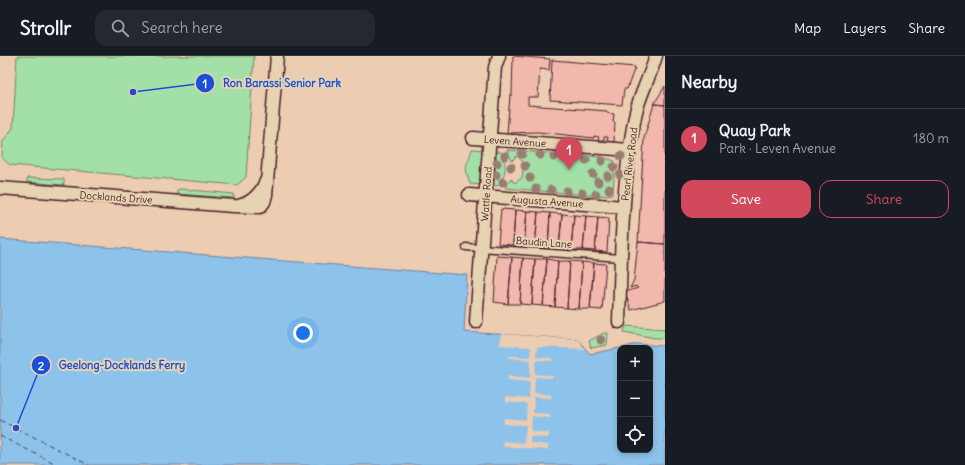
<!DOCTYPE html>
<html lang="en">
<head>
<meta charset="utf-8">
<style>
	:root { --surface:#171b24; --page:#242831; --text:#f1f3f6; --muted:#9ea1a6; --line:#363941; --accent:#d1495b }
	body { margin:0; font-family:Delius,sans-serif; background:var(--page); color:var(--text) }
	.controls { position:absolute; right:12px; bottom:12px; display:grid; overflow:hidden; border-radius:8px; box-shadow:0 2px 6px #0003 }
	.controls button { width:36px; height:36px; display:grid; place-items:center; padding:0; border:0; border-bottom:1px solid var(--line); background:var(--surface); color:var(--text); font:20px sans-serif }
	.you { position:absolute; left:303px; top:277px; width:14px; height:14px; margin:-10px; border:3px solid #fff; border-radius:50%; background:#1a73e8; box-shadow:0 0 0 6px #1a73e833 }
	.badge { display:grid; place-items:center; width:26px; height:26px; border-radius:50%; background:var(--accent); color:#fff; font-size:13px; font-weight:700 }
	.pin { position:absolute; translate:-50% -33px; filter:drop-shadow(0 1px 2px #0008) }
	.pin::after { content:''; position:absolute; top:21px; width:14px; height:12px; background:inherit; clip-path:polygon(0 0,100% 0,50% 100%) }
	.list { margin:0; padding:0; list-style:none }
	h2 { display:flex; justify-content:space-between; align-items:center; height:52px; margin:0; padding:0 16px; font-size:17px }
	h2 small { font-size:13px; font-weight:400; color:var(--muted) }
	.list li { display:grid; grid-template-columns:26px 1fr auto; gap:12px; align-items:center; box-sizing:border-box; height:60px; padding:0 16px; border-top:1px solid var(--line) }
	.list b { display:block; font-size:15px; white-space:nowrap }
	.list p { margin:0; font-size:13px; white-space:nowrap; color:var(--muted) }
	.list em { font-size:13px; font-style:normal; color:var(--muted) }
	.actions { display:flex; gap:8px; padding:12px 16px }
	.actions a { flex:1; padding:9px 0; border:1px solid var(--accent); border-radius:12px; text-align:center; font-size:14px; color:var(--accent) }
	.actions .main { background:var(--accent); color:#fff }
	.icon { flex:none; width:22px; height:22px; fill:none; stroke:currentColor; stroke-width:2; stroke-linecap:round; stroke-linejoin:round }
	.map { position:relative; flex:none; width:665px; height:409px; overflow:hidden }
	header { display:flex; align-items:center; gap:24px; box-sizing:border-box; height:56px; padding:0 20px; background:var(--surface); border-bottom:1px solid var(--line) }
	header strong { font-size:19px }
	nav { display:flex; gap:22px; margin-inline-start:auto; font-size:14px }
	.search { width:280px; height:36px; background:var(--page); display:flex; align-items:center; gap:10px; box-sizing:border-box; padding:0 14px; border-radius:12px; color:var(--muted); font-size:15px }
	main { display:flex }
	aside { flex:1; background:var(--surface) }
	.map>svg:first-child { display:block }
</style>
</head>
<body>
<header>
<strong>Strollr</strong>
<div class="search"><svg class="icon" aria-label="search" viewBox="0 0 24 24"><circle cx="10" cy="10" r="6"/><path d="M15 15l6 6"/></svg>Search here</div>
<nav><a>Map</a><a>Layers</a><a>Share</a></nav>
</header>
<main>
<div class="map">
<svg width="665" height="409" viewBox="0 0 665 409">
	<rect width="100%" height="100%" fill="#eccdb2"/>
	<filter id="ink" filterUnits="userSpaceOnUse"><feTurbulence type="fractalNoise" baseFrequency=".025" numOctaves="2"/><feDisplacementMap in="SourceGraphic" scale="8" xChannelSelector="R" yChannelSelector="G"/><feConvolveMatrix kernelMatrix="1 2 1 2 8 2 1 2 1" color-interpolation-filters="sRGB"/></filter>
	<g filter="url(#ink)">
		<path fill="#a2e0a7" stroke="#768069" d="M17,0H254L246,121L237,129L10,109L2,102L3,85L13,72Z
			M472,93L484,94L481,129L470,128C463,107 467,112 472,93Z
			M507,94L602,101L615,105L613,138L599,140L505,132L511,122L514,127L522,122L524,107L517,100L512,105Z
			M497,95L501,96C507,112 507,115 498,130L494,129Z
			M27,122L64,123V129L27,126Z
			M180,133L234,138V142L177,138V134Z
			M626,270L665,273V282H655L624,276Z
			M604,277H608L607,289L591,292L589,285Z"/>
		<path fill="#8dc3eb" stroke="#72819e" d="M0,183L467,219L464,276L577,283L590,298L620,292V394H650V292H621L637,288L665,290V409H0Z"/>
		<path fill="#eccdb2" d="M501,278L577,283L585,293L537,291L536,301L553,302V305L536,304L535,318L553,320L552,322L535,321L534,337L551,339V342L534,341L533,357L550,358V362L532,360L531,375L549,377L548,382L530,380V387L548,389V394L502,390L503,385L524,387L526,369L504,368V362L526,364L527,348L505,346V341L529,343L530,326L508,324V320L530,322L531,304L509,302V300L530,301L531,291L500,289Z"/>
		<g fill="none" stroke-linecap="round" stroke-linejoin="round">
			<path stroke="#543848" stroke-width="1" stroke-dasharray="5 4" stroke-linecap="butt" d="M0,364L89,409
				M0,380L58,409"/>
		</g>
		<path fill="#f2b8ae" stroke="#4a1f2b" d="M513,0L550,3L549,14L540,13L538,41H528V49L607,55V57L614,58L613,66H615L614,86L607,85L608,81H604V84H598L599,81L594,80V82L538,76L507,77L510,39H512Z
			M552,4L635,11L627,33H624L622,49L550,44Z
			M665,30V49L654,48Z
			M654,48L665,49V188L638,186L644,82Z
			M501,153L515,154L513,189L498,188Z
			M515,154L527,155L524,190L513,189Z
			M527,155L538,156L535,191L524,190Z
			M538,156L550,157L548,192L535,191Z
			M550,157L562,158L559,192H548Z
			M562,158L574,159L571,194L559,192Z
			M574,159L586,160L583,194H571Z
			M586,160L598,161L595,195L583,194Z
			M598,161L609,162L607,196L595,195Z
			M638,186L665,188V245L631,254L625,236L638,232L636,230L630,232L634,224Z
			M497,200L512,201L508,248L494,246Z
			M512,201L523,202L520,248H508Z
			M523,202L535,203L532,249L520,248Z
			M535,203H547L543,250L532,249Z
			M547,203L558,205L555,251L543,250Z
			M558,205H570L567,252L555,251Z
			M570,205L582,206L579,253L567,252Z
			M582,206L594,207L590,253H579Z
			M594,207L606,208L602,254L590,253Z"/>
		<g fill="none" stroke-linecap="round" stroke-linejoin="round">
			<defs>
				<path id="lane" d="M466,191L621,202"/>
				<path id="street" d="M473,82L629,94
					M0,132L233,150L260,151L264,146L266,139L277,0
					M469,139L624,151
					M238,150C252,147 261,137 266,125
					M476,266L495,11L499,0
					M619,266C621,198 622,128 635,60C639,40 650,21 656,0"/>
			</defs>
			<use href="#lane" stroke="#4a1f2b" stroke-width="9"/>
			<use href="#street" stroke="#4a1f2b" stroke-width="15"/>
			<use href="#lane" stroke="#e6d3b1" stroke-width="6"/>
			<use href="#street" stroke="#e6d3b1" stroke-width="12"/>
		</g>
		<g fill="#9a7d72">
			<circle cx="522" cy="98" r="4.5"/>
			<circle cx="540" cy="99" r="4.5"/>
			<circle cx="505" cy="100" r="4.5"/>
			<circle cx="621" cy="100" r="4.5"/>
			<circle cx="554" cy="101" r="4.5"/>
			<circle cx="569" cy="103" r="4.5"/>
			<circle cx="586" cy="104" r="4.5"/>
			<circle cx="602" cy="105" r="4.5"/>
			<circle cx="497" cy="107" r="4.5"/>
			<circle cx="525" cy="110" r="4.5"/>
			<circle cx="511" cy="111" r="4.5"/>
			<circle cx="614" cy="111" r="4.5"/>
			<circle cx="593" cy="118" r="4.5"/>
			<circle cx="496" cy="119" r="4.5"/>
			<circle cx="620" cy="119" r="4.5"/>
			<circle cx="608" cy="120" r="4.5"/>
			<circle cx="530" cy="122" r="4.5"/>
			<circle cx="503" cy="126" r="4.5"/>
			<circle cx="598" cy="126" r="4.5"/>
			<circle cx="536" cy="133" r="4.5"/>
			<circle cx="609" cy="133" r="4.5"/>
			<circle cx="551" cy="134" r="4.5"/>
			<circle cx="567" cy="135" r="4.5"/>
			<circle cx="582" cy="137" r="4.5"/>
			<circle cx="596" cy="138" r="4.5"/>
			<circle cx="601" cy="284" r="4.5"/>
		</g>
	</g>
	<g text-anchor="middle" stroke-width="4" stroke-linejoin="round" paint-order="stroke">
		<g font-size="10" fill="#4a1f2b" stroke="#e6d3b1">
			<text transform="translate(515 85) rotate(4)" y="4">Leven Avenue</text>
			<text transform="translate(629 108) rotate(-83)" y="4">Pearl River Road</text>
			<text transform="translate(486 138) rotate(-86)" y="4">Wattle Road</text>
			<text transform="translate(116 141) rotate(4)" y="4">Docklands Drive</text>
			<text transform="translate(547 145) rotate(4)" y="4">Augusta Avenue</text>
			<text transform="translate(544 186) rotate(4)" y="4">Baudin Lane</text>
		</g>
	</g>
	<path fill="none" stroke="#1d4ed8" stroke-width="1.5" d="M133 36L205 27M16 372L41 309"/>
	<g fill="#1d4ed8" stroke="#e6d3b1" stroke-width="1.5">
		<circle cx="133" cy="36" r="4"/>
		<circle cx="16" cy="372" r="4"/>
		<circle cx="205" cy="27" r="10"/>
		<circle cx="41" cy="309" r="10"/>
	</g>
	<g font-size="12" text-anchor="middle" font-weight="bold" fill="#fff">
		<text x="205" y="32">1</text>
		<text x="41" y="314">2</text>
	</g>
	<g font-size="11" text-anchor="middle" font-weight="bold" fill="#1d4ed8" stroke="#e6d3b1" stroke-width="4" stroke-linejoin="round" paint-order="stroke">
		<text x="282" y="31">Ron Barassi Senior Park</text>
		<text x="122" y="313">Geelong-Docklands Ferry</text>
	</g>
</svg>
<div class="controls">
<button>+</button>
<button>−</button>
<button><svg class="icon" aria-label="locate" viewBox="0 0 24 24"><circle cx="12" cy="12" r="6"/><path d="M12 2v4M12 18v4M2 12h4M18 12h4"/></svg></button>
</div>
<div class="you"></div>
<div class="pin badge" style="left:569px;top:114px">1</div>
</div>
<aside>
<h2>Nearby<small></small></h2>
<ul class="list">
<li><span class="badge">1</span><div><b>Quay Park</b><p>Park · Leven Avenue</p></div><em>180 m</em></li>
</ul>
<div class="actions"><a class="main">Save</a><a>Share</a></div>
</aside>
</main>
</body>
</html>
